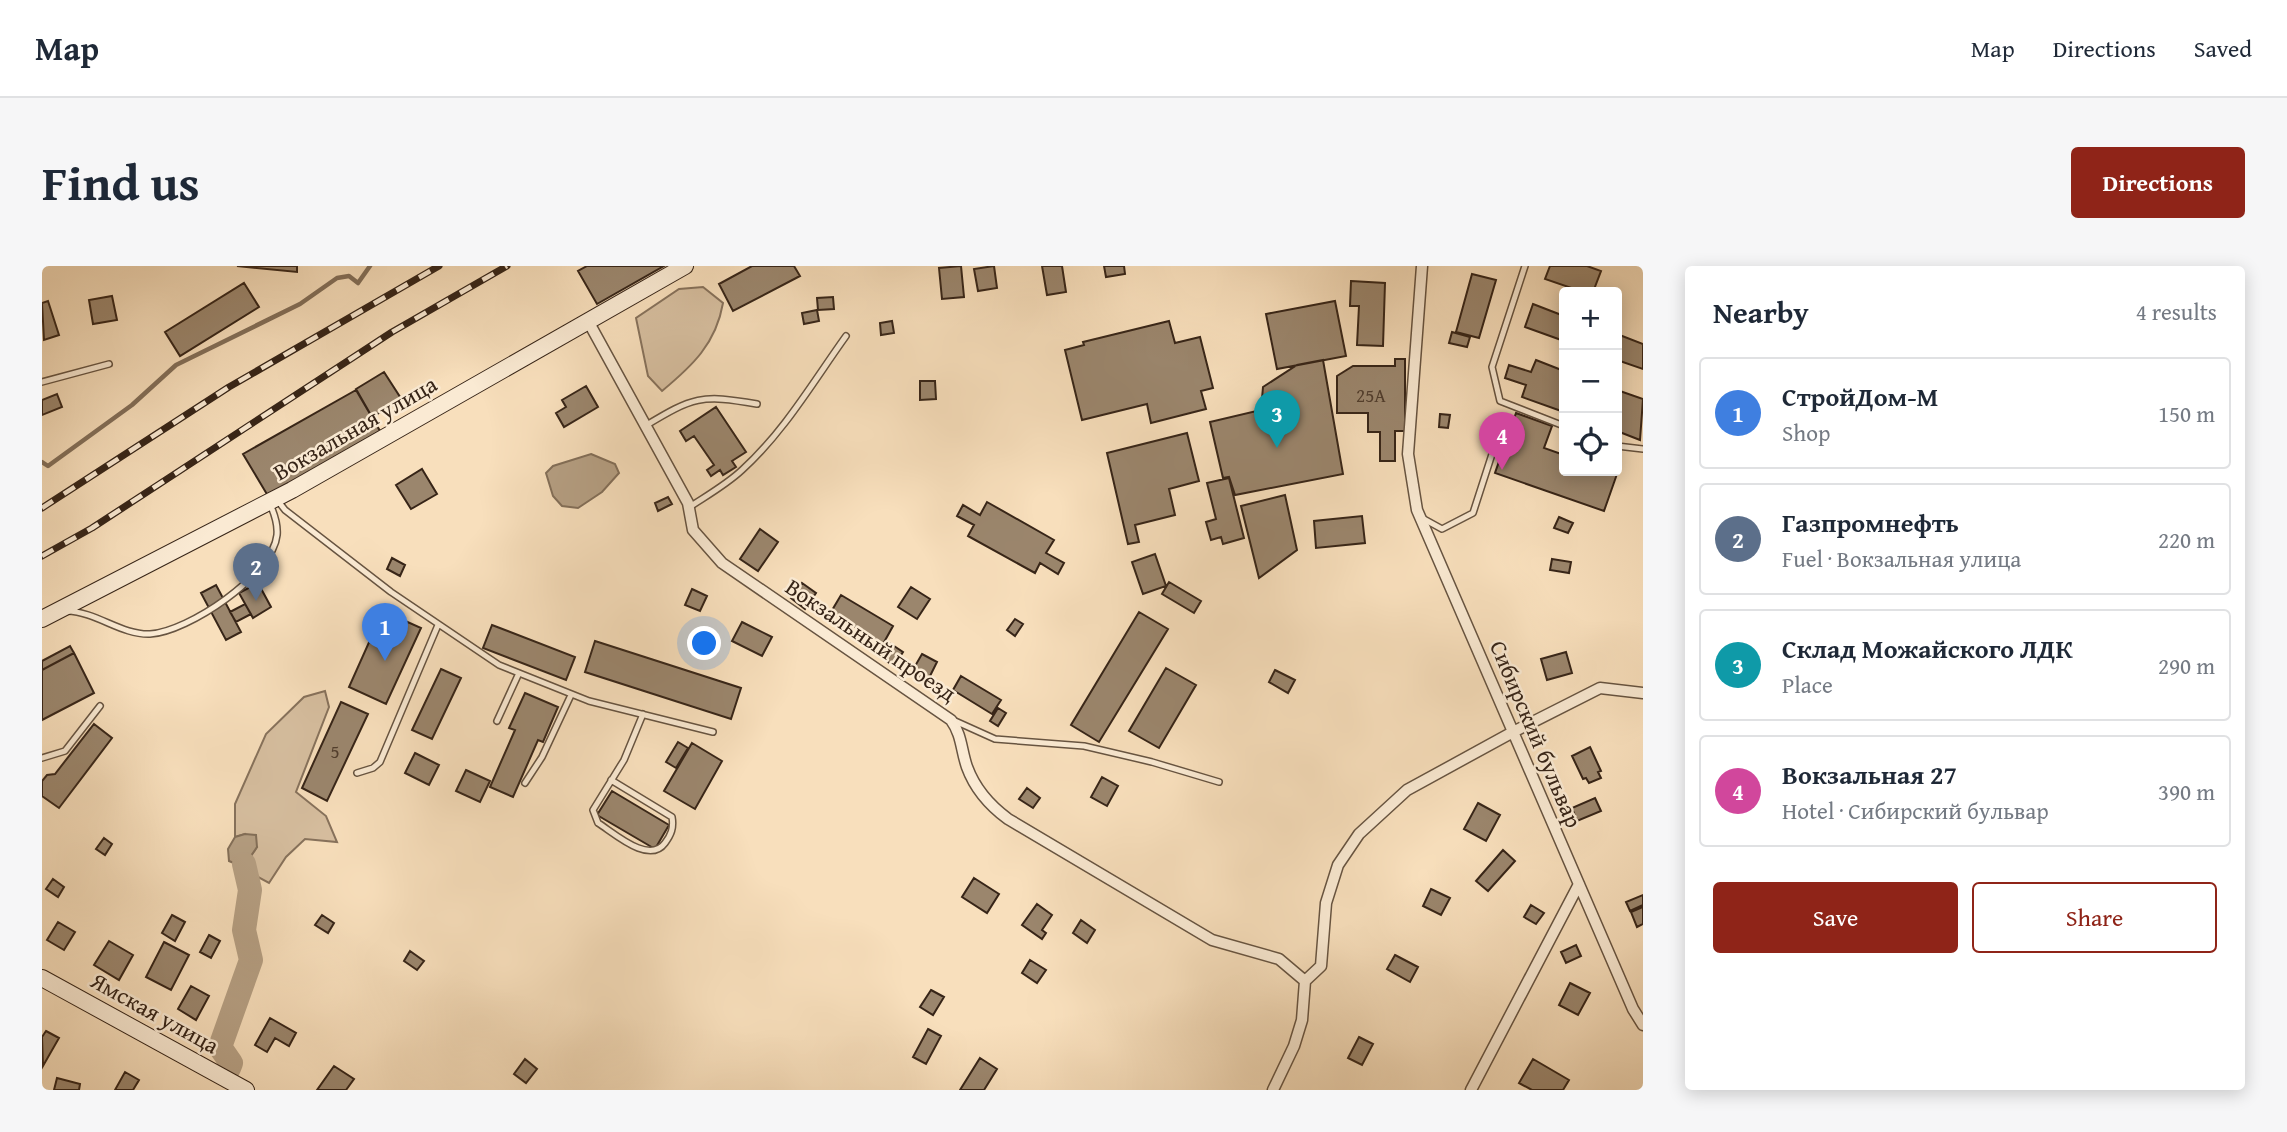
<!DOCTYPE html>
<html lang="en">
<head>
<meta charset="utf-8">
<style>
	:root { --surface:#fff; --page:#f6f6f7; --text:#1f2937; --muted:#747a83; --line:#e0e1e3; --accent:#8f2418 }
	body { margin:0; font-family:"Gentium Book Plus",serif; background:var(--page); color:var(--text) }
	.controls { position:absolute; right:21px; top:21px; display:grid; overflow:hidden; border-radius:7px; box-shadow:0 4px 18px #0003 }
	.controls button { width:63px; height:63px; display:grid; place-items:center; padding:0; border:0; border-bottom:2px solid var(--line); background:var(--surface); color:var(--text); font:35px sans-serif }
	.you { position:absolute; left:663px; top:378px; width:24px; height:24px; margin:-18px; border:5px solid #fff; border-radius:50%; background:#1a73e8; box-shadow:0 0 0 10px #1a73e833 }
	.badge { display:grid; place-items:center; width:46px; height:46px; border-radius:50%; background:var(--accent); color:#fff; font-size:23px; font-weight:700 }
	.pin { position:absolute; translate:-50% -58px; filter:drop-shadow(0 2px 4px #0008) }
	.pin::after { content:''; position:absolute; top:37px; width:24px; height:21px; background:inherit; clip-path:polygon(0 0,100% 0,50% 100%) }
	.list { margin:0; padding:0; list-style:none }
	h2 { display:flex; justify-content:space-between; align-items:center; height:91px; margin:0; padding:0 28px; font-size:30px }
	h2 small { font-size:23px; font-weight:400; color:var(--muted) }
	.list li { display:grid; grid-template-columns:46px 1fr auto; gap:21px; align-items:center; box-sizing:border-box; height:112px; margin:0 14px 14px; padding:0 14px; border:2px solid var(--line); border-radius:7px }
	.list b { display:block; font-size:26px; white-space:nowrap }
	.list p { margin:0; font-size:23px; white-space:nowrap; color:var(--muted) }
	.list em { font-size:23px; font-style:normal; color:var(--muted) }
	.actions { display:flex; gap:14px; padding:21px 28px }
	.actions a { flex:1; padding:16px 0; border:2px solid var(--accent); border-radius:7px; text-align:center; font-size:24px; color:var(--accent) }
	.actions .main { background:var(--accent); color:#fff }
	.icon { flex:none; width:38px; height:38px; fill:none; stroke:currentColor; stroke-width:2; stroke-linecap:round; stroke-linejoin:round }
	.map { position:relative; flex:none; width:1601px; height:824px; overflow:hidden; border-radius:7px }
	header { display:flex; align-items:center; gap:42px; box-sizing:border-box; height:98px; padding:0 35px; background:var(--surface); border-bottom:2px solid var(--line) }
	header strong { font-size:33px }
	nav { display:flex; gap:38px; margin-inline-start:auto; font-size:24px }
	.intro { display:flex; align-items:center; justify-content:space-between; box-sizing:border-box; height:168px; padding:0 42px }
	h1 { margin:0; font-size:49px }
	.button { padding:18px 32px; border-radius:7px; background:var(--accent); color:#fff; font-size:24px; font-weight:700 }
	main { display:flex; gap:42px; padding:0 42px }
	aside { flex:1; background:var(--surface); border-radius:7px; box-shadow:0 4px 18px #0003 }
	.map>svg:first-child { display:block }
</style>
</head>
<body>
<header>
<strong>Map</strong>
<nav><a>Map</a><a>Directions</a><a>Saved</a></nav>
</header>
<div class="intro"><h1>Find us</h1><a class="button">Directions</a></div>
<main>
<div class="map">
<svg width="1601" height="824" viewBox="0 0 1601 824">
	<rect width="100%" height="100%" fill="#f8dfbc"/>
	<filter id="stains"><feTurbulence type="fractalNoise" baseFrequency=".00286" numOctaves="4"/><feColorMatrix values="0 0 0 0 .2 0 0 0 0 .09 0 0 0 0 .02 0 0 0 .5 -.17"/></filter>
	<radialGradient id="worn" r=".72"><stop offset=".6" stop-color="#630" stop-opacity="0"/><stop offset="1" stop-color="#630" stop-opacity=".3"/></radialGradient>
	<path fill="#d7bfa0" stroke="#87725c" stroke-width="2" d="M661,21L681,37C674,78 650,100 620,125L606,110L594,52L637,23Z
		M283,425L287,441L254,526L284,550L295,576L263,573L244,591L227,617L216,611L207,593L215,581L203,568L193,571V538L224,468L262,431Z"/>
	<path fill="#b6a084" stroke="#836f59" stroke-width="2" d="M549,188L573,198L577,207L560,226L536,242L520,240L511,230L504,207L511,200Z
		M203,568L214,569L215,581C207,593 202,603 187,595L186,583L193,571Z"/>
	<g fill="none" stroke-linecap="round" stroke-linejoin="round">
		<path stroke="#836f59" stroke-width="4.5" d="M0,196L6,200L90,139L134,99L258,38L295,12L307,10L316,17L328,0"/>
		<path stroke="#b6a084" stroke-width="24" d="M187,802L189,797L178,781L209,694L202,664L208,624L202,598"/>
	</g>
	<path fill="#9b866d" stroke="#372518" stroke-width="2" d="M195,0H255V6Z
		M545,0H622L555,38L536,5Z
		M710,0H752L758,10L691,45L677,18Z
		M919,0L922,31L900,33L897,2Z
		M952,0L955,22L936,25L932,3Z
		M1000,0H1020L1024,26L1005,29Z
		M1062,0H1082L1083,8L1064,11Z
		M1508,0H1545L1559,5L1551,26H1541L1503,13Z
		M1430,8L1454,14L1437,72L1414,66Z
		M1309,15L1343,17L1341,80L1315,79L1317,40H1308Z
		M202,17L217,41L138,90L123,66Z
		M70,30L75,54L51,58L47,34Z
		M791,31L792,43L776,44L775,32Z
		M6,35L17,69L2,74L0,37Z
		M1293,35L1304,90L1235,103L1224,48Z
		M1491,38L1522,50V75L1483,61Z
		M775,44L777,55L762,58L760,47Z
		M850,55L852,67L839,69L838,57Z
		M1127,55L1133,77L1158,71L1171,122L1159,125L1164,143L1109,157L1105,138L1040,154L1023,84L1042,79L1041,76Z
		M1410,66L1428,71L1425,81L1407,77Z
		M1575,68L1601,78V103L1575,94Z
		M1353,93H1363V165H1353V195H1338V166H1326V147H1295V110L1311,100H1353Z
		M1281,94L1301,208L1193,229L1187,211L1181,212L1168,156L1219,144L1221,121L1255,99Z
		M1494,94L1522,105V146L1480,131L1484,119L1463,112L1467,99L1489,106Z
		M342,106L360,134L330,151L314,123Z
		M878,115H893L894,133L878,134Z
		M544,120L556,141L522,161L514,147L524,141L520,134Z
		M314,124L338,165L226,230L201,188Z
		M1575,124L1601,133L1598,174L1575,165Z
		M15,128L20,141L0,149V134Z
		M674,141L704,186L690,195L694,201L681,209L678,204L669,210L665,204L672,199L652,170L644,175L638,165Z
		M1474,147L1510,160L1502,182L1522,189V205H1565L1575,208L1562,245L1453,207Z
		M1398,148L1408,149L1406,162L1397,161Z
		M1145,167L1157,215L1127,223L1133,249L1093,259L1097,276L1086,278L1065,187Z
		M380,203L395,228L369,243L354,219Z
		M1187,212L1202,272L1181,278L1179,271L1169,274L1164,256L1174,253L1165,217Z
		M1243,229L1255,284L1217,312L1199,240Z
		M626,231L630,238L616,245L613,237Z
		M945,236L1012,274L1004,287L1022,297L1016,308L998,297L993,307L926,270L932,259L915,250L921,239L938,249Z
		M1320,250L1323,277L1274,282L1272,255Z
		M1517,251L1531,257L1526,267L1512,262Z
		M718,263L736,276L716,305L698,293Z
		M1113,288L1124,320L1101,328L1090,296Z
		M350,292L363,299L358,310L345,303Z
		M1510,293L1529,296L1527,307L1508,304Z
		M1127,316L1159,335L1152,347L1120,328Z
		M216,317L229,341L211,352L197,327Z
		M760,317L774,327L763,343L749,332Z
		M174,319L199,366L184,374L159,327Z
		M869,321L888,333L875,353L856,341Z
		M650,323L665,330L658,345L643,339Z
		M799,329L851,360L841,378L789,346Z
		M203,338L209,348L194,356L188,346Z
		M341,345L379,362L344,438L307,421Z
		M1097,346L1126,363L1057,476L1029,459Z
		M973,353L981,358L973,370L965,364Z
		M700,356L730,371L720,390L690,375Z
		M450,359L533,391L524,414L441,382Z
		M553,375L699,422L689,453L543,406Z
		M849,378L861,386L852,400L840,392Z
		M28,380L32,387L0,404V395Z
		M1524,386L1530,407L1505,414L1499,393Z
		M32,387L52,427L0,454V404Z
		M880,388L895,396L885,416L869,407Z
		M1124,402L1154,419L1117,482L1087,465Z
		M399,403L419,412L390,473L370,464Z
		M1233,404L1253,414L1246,427L1227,416Z
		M919,410L959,434L950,448L911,424Z
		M483,427L516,441L501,476L496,474L471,531L448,521L473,464L467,462Z
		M299,436L326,448L285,535L260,522Z
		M956,442L964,447L956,460L948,455Z
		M52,458L70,472L17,542L0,530V515L5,509L13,508Z
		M636,476L646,482L634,502L624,496Z
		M650,477L680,495L653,543L622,525Z
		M1548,481L1559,505L1556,506L1559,512L1547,517L1544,512L1541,513L1530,490Z
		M373,487L397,499L387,519L363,507Z
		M424,504L448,515L438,536L414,525Z
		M1060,511L1076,520L1065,540L1049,531Z
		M985,522L998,532L991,542L977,533Z
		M570,525L627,559L613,583L555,549Z
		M1553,532L1559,545L1535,555L1530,542Z
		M1436,537L1458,549L1444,575L1422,563Z
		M62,572L70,578L63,589L54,583Z
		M1461,584L1473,595L1446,625L1434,615Z
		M932,612L957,628L945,647L920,631Z
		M11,613L22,621L16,631L4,623Z
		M1389,623L1408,632L1399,649L1381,640Z
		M1601,629V639L1588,645L1584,636Z
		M995,638L1010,649L1000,664L1004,667L1000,673L980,659Z
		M1489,639L1502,647L1494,658L1482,651Z
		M1601,641V658L1595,661L1589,646Z
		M130,649L143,656L133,675L120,667Z
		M280,649L292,657L286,667L273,659Z
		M1039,654L1053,664L1045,677L1031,667Z
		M16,656L33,666L22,684L5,674Z
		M167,669L178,675L169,692L158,686Z
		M67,675L91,689L77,714L52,699Z
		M122,676L147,689L129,724L104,711Z
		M1534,679L1539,690L1524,697L1519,686Z
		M368,685L382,695L375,704L362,695Z
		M1353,689L1376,701L1368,716L1345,703Z
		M988,694L1004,704L995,717L980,707Z
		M1528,717L1548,727L1536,749L1517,739Z
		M149,720L167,730L154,754L136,743Z
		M889,724L902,731L891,749L878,741Z
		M228,752L254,767L247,780L233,772L225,786L213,779Z
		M886,763L899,770L884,798L871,791Z
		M4,765L17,772L1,800L0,771Z
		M1317,771L1331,778L1320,799L1306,792Z
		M938,792L955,803L942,824H918Z
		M483,793L495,803L484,817L472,808Z
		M1491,793L1527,814L1521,824H1490L1477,817Z
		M292,800L312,813L304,824H275Z
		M83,806L97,814L91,824H73Z
		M15,812L38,818L37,824H12Z"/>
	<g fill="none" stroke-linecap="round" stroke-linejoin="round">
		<defs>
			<path id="service" d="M1483,0L1450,101L1458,135L1522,160
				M0,116L67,98
				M603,160C651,131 659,128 715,138
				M1575,180L1601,183
				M236,235L243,244L349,326L457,399L547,435L671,466
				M646,242C664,230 684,219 700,204C742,166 771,116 804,70
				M1380,252L1400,263L1431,247L1462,151
				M25,345C55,346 79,369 108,368C146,366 231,309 235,269C236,259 232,247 228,238
				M455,455L477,407
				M913,455L953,473L1042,480L1110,496L1177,516
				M0,492L23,485L58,440
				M315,507L331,502L338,496L396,359
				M569,514L630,551C632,562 629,569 623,577C607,599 572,567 556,557L551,544L582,494L601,448
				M483,517L500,491L529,429"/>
			<path id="minor" d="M1380,0L1366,188L1375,244L1591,743L1601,759
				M546,55L646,237L651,264L680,297L909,454C920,469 919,484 925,501C933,523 947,539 966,553L1170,674L1237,693L1263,715
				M1231,824L1252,780L1260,754L1263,715L1279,700L1284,637L1296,599L1317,568L1365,524L1471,466L1558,422L1601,427
				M1429,824L1537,618"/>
			<path id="secondary" d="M0,353L250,224L643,0
				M0,712L204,824"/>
		</defs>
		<use href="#service" stroke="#675441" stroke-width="8"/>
		<use href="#minor" stroke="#675441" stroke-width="13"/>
		<use href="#secondary" stroke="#372518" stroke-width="18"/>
		<use href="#service" stroke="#faead3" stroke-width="5"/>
		<use href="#minor" stroke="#faead3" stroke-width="10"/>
		<use href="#secondary" stroke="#faead3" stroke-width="16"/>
		<defs>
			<path id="rail" d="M0,242L187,121L397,0
				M0,290L50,262L350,66L465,0"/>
		</defs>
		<use href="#rail" stroke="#372518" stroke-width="7"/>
		<use href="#rail" stroke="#faead3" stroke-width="4.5" stroke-dasharray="13" stroke-linecap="butt"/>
	</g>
	<g text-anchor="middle" stroke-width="5" stroke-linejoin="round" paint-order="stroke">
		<g font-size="19" fill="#503d2d">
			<text x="1329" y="136">25А</text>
			<text x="293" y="492">5</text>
		</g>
		<g font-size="23" fill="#372518" stroke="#faead3">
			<text transform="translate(313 162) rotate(-30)" y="8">Вокзальная улица</text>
			<text transform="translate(829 374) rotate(34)" y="8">Вокзальный проезд</text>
			<text transform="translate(1494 468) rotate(67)" y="8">Сибирский бульвар</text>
			<text transform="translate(113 747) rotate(29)" y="8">Ямская улица</text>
		</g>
	</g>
	<rect width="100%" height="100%" filter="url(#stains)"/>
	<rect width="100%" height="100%" fill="url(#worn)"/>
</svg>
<div class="controls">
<button>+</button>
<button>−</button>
<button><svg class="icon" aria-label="locate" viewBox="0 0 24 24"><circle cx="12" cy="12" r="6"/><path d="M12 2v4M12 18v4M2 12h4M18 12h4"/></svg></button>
</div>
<div class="you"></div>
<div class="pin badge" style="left:343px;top:395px;background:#3f7fe0">1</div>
<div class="pin badge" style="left:214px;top:335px;background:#5c6f8a">2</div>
<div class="pin badge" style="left:1235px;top:182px;background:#0f9aa8">3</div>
<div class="pin badge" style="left:1460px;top:204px;background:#d1479c">4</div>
</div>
<aside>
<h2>Nearby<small>4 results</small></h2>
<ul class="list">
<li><span class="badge" style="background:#3f7fe0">1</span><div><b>СтройДом-М</b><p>Shop</p></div><em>150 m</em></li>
<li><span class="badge" style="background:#5c6f8a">2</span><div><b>Газпромнефть</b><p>Fuel · Вокзальная улица</p></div><em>220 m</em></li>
<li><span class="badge" style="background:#0f9aa8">3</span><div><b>Склад Можайского ЛДК</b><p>Place</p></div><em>290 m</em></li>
<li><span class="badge" style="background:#d1479c">4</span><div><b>Вокзальная 27</b><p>Hotel · Сибирский бульвар</p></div><em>390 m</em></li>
</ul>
<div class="actions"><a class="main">Save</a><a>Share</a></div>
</aside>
</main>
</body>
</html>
